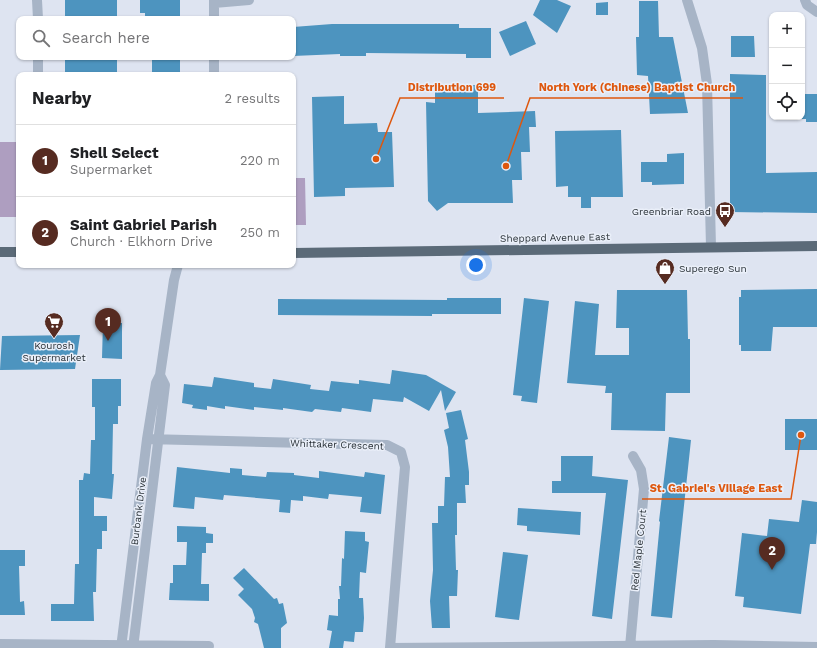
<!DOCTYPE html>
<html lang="en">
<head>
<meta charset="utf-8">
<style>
	:root { --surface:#fff; --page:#f6f6f6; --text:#202124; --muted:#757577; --line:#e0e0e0; --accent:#562b21 }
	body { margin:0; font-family:"Work Sans",sans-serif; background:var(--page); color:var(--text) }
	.controls { position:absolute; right:12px; top:12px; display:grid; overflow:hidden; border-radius:8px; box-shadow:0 1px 3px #0004 }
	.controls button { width:36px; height:36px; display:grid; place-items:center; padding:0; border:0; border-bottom:1px solid var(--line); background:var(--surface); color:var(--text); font:20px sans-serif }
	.you { position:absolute; left:476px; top:265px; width:14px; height:14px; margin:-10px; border:3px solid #fff; border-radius:50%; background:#1a73e8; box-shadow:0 0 0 6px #1a73e833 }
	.badge { display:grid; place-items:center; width:26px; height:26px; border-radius:50%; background:var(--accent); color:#fff; font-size:13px; font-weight:700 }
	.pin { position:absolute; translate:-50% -33px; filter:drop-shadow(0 1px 2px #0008) }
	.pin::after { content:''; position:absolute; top:21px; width:14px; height:12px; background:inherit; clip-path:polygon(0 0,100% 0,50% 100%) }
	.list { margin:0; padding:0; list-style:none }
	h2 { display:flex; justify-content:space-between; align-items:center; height:52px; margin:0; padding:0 16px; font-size:17px }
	h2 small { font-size:13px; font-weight:400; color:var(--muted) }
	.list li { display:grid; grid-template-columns:26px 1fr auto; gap:12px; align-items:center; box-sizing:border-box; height:72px; padding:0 16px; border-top:1px solid var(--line) }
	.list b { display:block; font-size:15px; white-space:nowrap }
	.list p { margin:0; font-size:13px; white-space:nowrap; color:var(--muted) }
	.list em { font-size:13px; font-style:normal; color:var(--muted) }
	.icon { flex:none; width:22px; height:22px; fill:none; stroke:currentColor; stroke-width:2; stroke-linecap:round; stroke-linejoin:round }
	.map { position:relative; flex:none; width:817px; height:648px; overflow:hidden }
	.search { position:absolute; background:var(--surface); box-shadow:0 1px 3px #0004; left:16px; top:16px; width:280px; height:44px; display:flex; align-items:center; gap:10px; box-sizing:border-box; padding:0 14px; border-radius:8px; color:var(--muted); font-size:15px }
	.panel { position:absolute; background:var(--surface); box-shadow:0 1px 3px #0004; left:16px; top:72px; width:280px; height:196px; border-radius:8px }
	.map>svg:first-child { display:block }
</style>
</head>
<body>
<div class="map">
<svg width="817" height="648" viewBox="0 0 817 648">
	<rect width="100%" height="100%" fill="#dee4f1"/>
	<path fill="#ae9ec0" d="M0,142H19V217H0Z
		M293,178H305L306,225H293Z"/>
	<path fill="#4d94bf" d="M65,0H117V19H65Z
		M140,0H180V19H145V13H140Z
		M540,0H557L571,6L557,33L533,15Z
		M639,1H658L659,37H673L688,113L650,114L648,76L637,75L636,37H639Z
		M608,2V15H596V3Z
		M526,21L536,44L510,56L499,32Z
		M332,24H459V28H491V58H466V54L366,53V56H340V54L293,56V27Z
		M731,36H754L755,57H731Z
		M65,57H117V75H65Z
		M152,57H180V75H152Z
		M730,74L766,75V173L817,172V213L730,212Z
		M478,85V113L535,111L536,127H529L530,152H521L522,180H512L513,203H448L437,211L428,201L426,102L435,103V86Z
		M802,94H817V122H806V119H802Z
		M344,96V124L377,123L378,132H392L394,187L345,188V196L314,197L312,97Z
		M621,130L623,197H591V208H581V197H568V186L556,187L555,131Z
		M684,153V184L652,185V182H641V162H667V154Z
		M817,289V327H773L771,351H741V345H739V297H741V290Z
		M617,290H687L688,339H690V393H666L665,431L611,430L612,393H605L606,386L567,383L575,301L599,304L595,355H629V328H616Z
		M447,298H501V314H432V316L278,315V299L447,300Z
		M524,298L549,301L537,403L521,401L522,396L513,395Z
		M103,322L122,323V359L102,358Z
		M80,335L75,369L0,370L2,336Z
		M392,370L426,375L456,392L445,411L441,390L429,411L404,397L403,402L373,399L371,412L342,408L341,412L315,409L312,412L283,408V410L254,407V410L225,406V409L207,406V410L192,408L193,405L182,403L184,384L212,387L214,377L254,383V387L271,389L273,379L311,385L310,389L329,391L331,381L359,384V380L390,384Z
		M92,379H121V406H118V424H113L112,474H114L112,499L94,497V516H107V531H102V549H97L96,592H93L94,621H51V604H74L75,564H79V480H83L84,473L90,474L91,440H95V407H92Z
		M461,410L468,439L465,440L469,472V485H465L466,503H457V535H455L456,570H458L457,596H449L450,628H432L430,601L433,570L432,523H438V506H444L445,477H450L448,447L444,430L449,428L446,413Z
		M785,419H817V450H785Z
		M669,437L691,440L672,618L651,616L660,522L659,521Z
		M561,456H593L592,476L628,480L612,619L592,616L606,493H552V481H561Z
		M177,467L230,473V468L242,469V475L266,477L267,472L294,473V475L319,478V471L364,477L365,472L385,475L381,514L360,512L362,497L329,494L328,499L303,496V501L291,500L290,513L279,512L280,500L224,495L223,500L195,497L194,509L173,507Z
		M802,500L817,502V532L816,544H810L801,614L743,607L744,597L735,596L742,533L767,536L769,519L799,522Z
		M518,508L581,512L580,535L527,531V526L517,525Z
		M177,526L206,527V533L213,534V543H206V553H202L201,584H209V601L169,600L170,583H173V565H186L187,542H177Z
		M345,531L365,532V541L369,542L366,573L360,572L359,598H363L364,618L363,632H355L354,642L344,641L343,648H329L332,631L327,630L329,615L338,616V599H340L339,586H341L342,558L344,559Z
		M0,550H25V566H19L20,602L24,601L25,615H0Z
		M503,552L528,555L519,620L495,617Z
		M244,568L274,599L277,598L279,604L283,603L287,623L281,628V648H264L258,624L254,622L255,618L252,609L238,595L244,589L233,578Z"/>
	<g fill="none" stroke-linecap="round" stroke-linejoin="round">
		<path stroke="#a7b4c6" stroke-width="10" d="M37,0L38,19
			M687,0L702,48L707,84L711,247
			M805,0L807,5L817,12
			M214,3L249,0
			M214,19V0
			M38,57V75
			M214,75V57
			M147,439L387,445L401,452L405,467L390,648
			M0,644L209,646
			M630,647L644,489L641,470L633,456
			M121,648L147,439L156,383L160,375L174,280L178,265
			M133,648L165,385L160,375
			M390,648L714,645L817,647"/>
		<path stroke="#5b6a78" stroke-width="10" d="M0,252H19
			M293,253L817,246"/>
	</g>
	<defs>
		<symbol id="bus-pin" viewBox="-11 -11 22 30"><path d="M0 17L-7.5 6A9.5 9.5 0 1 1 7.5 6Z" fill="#562b21" stroke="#eaeff9"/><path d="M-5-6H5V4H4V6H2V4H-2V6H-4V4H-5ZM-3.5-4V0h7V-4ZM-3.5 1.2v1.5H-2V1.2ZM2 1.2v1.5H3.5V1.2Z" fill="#fff"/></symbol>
		<symbol id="shop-pin" viewBox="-11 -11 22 30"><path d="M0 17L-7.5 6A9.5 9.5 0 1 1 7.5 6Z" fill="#562b21" stroke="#eaeff9"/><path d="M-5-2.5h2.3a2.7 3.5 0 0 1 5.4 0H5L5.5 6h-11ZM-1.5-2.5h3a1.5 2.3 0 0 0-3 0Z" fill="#fff"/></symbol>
		<symbol id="supermarket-pin" viewBox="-11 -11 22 30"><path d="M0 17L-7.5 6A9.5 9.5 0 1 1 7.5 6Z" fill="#562b21" stroke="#eaeff9"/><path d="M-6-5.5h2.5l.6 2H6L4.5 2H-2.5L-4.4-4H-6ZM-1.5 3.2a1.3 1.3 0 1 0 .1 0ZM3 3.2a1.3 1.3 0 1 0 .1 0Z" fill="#fff"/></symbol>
	</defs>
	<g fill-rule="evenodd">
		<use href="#bus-pin" x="714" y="200" width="22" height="30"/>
		<use href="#shop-pin" x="654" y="257" width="22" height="30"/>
		<use href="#supermarket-pin" x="43" y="311" width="22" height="30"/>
	</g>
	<g text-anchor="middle" stroke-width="3" stroke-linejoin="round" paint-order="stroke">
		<g font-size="10" fill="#293137" stroke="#eaeff9" text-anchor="end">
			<text x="711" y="215">Greenbriar Road</text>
			<text x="679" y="272" text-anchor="start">Superego Sun</text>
			<text x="54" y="349" text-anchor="middle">Kourosh<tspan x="54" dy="12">Supermarket</tspan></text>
		</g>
		<g font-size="10" fill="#293137" stroke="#eaeff9">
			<text transform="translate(555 237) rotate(-1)" y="4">Sheppard Avenue East</text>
			<text transform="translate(337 444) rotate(2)" y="4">Whittaker Crescent</text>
			<text transform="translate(138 511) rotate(-83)" y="4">Burbank Drive</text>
			<text transform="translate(638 550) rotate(-84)" y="4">Red Maple Court</text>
		</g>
	</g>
	<path fill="none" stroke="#de570e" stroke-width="1.5" d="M376 159L400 98H504M506 166L530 98H743M801 435L791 499H642"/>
	<g fill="#de570e" stroke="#eaeff9" stroke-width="1.5">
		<circle cx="376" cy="159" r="4"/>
		<circle cx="506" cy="166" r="4"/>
		<circle cx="801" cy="435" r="4"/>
	</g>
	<g font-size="11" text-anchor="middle" font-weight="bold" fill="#de570e" stroke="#eaeff9" stroke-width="3" stroke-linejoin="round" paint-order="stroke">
		<text x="452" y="91">Distribution 699</text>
		<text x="637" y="91">North York (Chinese) Baptist Church</text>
		<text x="716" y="492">St. Gabriel's Village East</text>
	</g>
</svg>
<div class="controls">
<button>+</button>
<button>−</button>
<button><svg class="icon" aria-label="locate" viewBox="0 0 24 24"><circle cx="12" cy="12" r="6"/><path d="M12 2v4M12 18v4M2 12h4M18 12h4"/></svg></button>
</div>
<div class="you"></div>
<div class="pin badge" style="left:108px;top:341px">1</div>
<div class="pin badge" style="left:772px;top:570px">2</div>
<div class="search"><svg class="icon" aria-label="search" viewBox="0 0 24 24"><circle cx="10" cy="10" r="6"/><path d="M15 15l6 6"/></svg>Search here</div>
<section class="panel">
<h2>Nearby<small>2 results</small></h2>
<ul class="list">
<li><span class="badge">1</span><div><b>Shell Select</b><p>Supermarket</p></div><em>220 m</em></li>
<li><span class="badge">2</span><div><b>Saint Gabriel Parish</b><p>Church · Elkhorn Drive</p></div><em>250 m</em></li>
</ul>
</section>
</div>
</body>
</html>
